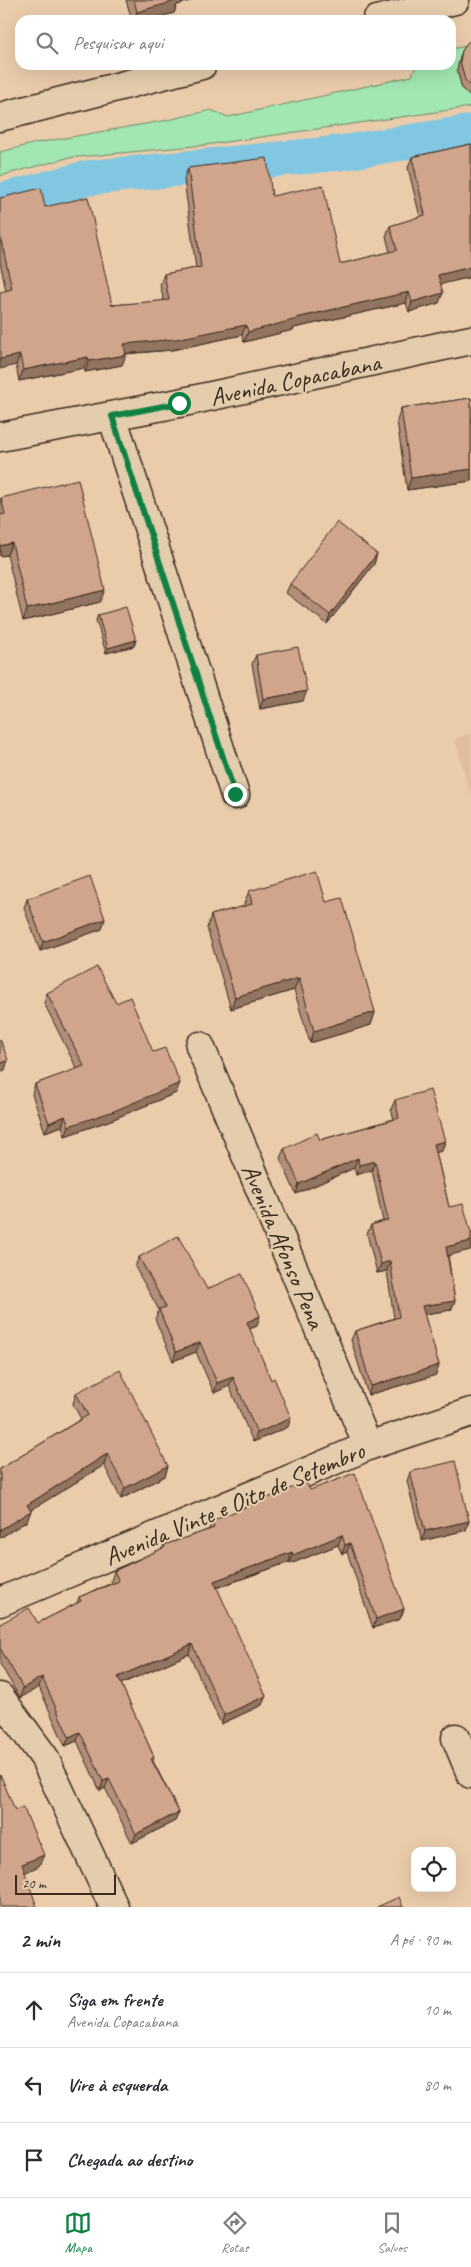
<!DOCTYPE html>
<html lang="pt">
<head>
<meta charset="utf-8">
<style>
	:root { --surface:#fff; --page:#f7f7f7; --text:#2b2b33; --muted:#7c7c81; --line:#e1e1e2; --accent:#0b8043 }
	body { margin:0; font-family:Caveat,sans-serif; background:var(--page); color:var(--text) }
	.controls { position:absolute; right:15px; bottom:15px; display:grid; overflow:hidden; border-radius:10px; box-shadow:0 5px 20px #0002 }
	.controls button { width:45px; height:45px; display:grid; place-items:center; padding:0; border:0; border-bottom:1px solid var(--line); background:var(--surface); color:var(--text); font:25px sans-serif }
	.scale { position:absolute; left:15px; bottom:12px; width:101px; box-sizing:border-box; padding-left:5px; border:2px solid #3b2a1e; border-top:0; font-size:14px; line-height:18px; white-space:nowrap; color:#3b2a1e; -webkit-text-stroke:4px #e3cdac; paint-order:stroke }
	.stop { position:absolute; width:15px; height:15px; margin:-11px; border:4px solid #0b8043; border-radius:50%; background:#fff }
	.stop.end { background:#0b8043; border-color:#fff; box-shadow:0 1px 5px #0008 }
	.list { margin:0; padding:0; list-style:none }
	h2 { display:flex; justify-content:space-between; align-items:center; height:65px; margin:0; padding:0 20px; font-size:21px }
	h2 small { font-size:16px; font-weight:400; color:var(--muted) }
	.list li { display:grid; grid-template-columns:32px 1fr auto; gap:15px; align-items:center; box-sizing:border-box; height:75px; padding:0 20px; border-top:1px solid var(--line) }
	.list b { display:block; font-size:19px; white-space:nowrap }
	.list p { margin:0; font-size:16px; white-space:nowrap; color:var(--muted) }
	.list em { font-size:16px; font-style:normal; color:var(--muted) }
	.icon { flex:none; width:28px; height:28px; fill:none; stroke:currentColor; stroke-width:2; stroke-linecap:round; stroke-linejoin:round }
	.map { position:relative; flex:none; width:471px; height:1907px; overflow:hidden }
	.search { position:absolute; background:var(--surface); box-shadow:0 5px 20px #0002; left:15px; right:15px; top:15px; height:55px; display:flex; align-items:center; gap:12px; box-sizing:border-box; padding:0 18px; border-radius:15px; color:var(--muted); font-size:19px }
	.sheet { height:290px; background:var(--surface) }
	nav { display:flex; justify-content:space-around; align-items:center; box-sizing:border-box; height:70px; border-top:1px solid var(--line); background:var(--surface); font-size:14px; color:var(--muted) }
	nav a { display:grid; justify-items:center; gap:2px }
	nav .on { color:var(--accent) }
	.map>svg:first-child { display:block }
</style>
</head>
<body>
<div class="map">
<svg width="471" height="1907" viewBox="0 0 471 1907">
	<rect width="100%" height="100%" fill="#eaccab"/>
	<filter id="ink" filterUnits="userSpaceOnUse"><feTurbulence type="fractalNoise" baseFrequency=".02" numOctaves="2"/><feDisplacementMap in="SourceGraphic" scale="10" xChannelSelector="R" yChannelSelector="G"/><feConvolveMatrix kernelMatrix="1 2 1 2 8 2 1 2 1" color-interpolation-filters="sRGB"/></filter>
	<g filter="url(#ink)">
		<path fill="#dfbd9e" d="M471,733V797L455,739Z"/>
		<path fill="#a2e6b2" stroke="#6e8868" d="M471,45V107L205,145L67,158L0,176V152L36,143L168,120L211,110L228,117L412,76L416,65H451V49Z"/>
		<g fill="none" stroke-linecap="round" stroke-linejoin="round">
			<path stroke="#81c7e2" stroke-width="35" d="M0,201L87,178L340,153L471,132"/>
			<defs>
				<path id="minor" d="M112,416L235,795
					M200,1046L368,1446
					M0,1602L368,1446L471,1412
					M456,1738L471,1774"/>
				<path id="tertiary" d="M0,437L179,403L471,340"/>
				<path id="secondary" d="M377,20L455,0
					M0,117L202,65
					M0,1697L44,1757L114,1907"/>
			</defs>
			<use href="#minor" stroke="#3b2a1e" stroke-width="31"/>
			<use href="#tertiary" stroke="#3b2a1e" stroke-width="31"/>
			<use href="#secondary" stroke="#3b2a1e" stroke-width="31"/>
			<use href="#minor" stroke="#e3cdac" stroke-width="28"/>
			<use href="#tertiary" stroke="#e3cdac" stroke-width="28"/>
			<use href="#secondary" stroke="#e3cdac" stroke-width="28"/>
		</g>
		<path fill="#b38e78" stroke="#3b2a1e" d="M126,0H193L177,5L174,13L148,20H132Z
			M471,40V97L469,96L462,89L457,70L459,61L462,51Z
			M471,144V277L440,284L439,303L409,312L406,303L294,328L293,330L244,342L242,335L172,350L126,354L122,365L85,372L84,368L19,381L16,365L6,291L0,262V198L45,207L112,305L164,301L160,285L164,274L196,268L184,179L188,168L272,196L340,264L390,252L386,236L390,226L420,217L408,168L412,157Z
			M471,398V481L407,490L397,421L401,408Z
			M1,498L100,602L23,621L7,555L0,556V500Z
			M377,554L374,564L327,624L286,593L290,584Z
			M98,615L136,640L134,646L106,653L96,620Z
			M256,655L303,701L260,709L252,664Z
			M249,891L326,902L375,1012L371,1025L310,1043L294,990L231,1009L207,928L211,915L245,906L244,904Z
			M27,899L102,929L40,951L24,908Z
			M47,993L116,1003L153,1052L176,1093L111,1120L65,1136L62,1126L45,1132L32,1094L35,1084L77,1069L44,1003Z
			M395,1100L445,1141L442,1151L436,1152L449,1207L471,1232V1247L470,1250L448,1255L455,1301L451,1310L424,1314L439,1365L436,1375L368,1395L351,1340L355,1331L394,1318L387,1271L377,1273L367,1234L371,1225L383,1221L372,1170L356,1175L354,1168L296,1194L280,1158L284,1149L320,1140L394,1119L391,1109Z
			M139,1257L207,1289L257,1326L249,1329L288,1427L253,1442L229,1386L214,1393L196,1352L173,1361L155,1319L159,1310L135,1267Z
			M76,1393L168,1466L165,1476L121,1499L104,1465L31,1510L27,1521L0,1538V1469L81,1419L73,1404Z
			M410,1472L469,1521L466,1530L422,1541L407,1481Z
			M310,1490L404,1609L400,1619L373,1628L347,1552L342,1554L338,1545L290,1564L289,1562L217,1588L262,1705L221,1724L189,1654L121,1684L154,1757L153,1761L179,1812L175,1821L132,1843L105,1788L100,1791L77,1741L65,1746L39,1687L20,1698L0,1664V1624L38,1623L77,1603L79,1597L112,1583L111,1581L114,1571L163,1548L164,1545L209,1530L212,1521Z"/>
		<path fill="#927461" stroke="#3b2a1e" d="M175,0H193L177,5L174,13L148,20H134L137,12Z
			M471,267V277L434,286L438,275Z
			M409,292L406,303L294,328L293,330L244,342L248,332L296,318Z
			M443,293L439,303L409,312L412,302Z
			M246,325L242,335L172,350L120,354L124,344Z
			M20,355L16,365L0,369V359Z
			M126,355L122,365L85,372L89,361Z
			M88,357L84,368L19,381L23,370Z
			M471,469V481L407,490L411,478Z
			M12,543L7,555L0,556V546Z
			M377,554L374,564L327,624L330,615Z
			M105,590L100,602L23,621L27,609Z
			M136,640L134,646L106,653L108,648Z
			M307,691L303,701L260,709L263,699Z
			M105,919L102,929L40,951L43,942Z
			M299,978L294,990L231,1009L235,997Z
			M375,1012L371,1025L310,1043L314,1031Z
			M8,1060L5,1070L0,1072V1064Z
			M180,1083L176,1093L111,1120L65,1136L69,1126Z
			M65,1116L62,1126L45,1132L49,1123Z
			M445,1141L442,1151L431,1154L434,1144Z
			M358,1158L354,1168L296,1194L299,1184Z
			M375,1161L372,1170L356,1175L359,1165Z
			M471,1241V1247L470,1250L443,1257L446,1247Z
			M390,1261L387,1271L377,1273L381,1264Z
			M455,1301L451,1310L418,1315L422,1306Z
			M260,1316L257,1326L243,1331L247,1322Z
			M200,1342L196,1352L173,1361L176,1352Z
			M439,1365L436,1375L368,1395L371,1386Z
			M233,1377L229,1386L214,1393L217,1383Z
			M291,1418L288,1427L253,1442L257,1433Z
			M107,1454L104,1465L23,1515L27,1505Z
			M168,1466L165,1476L121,1499L125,1488Z
			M31,1511L27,1521L0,1538V1530Z
			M469,1521L466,1530L422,1541L425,1531Z
			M342,1535L338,1545L290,1564L293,1555Z
			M350,1543L347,1552L342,1554L345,1545Z
			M292,1552L289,1562L210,1590L214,1581Z
			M404,1609L400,1619L373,1628L376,1619Z
			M192,1644L189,1654L114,1687L118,1677Z
			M42,1677L39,1687L20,1698L23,1688Z
			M266,1696L262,1705L221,1724L224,1715Z
			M80,1732L77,1741L65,1746L69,1737Z
			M109,1779L105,1788L100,1791L103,1781Z
			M179,1812L175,1821L132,1843L136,1834Z
			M44,1855L39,1866L18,1876L22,1864Z"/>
		<path fill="#d0a58b" stroke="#3b2a1e" d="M134,0H179L137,12Z
			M471,40V86L465,80L460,61L462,51L467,43Z
			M471,144V267L438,275L443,293L412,302L409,292L296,318L297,319L248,332L246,325L176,339L124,344L126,355L89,361L88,357L23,370L20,355L0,359V292L12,289L0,235V198L41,188L45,207L88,197L112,305L169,300L164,274L201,267L188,168L267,158L272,196L323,185L340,264L397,250L390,226L425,215L412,157Z
			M471,398V469L411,478L401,408Z
			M78,479L105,590L27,609L12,543L0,546V515L5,514L1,498Z
			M337,522L377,554L330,615L290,584Z
			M126,607L136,640L108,648L98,615Z
			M298,647L307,691L263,699L256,655Z
			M317,871L326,902L342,898L375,1012L314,1031L299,978L235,997L211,915L252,904L249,891Z
			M90,876L105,919L43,942L27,899Z
			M97,967L116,1003L130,997L153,1052L165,1048L180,1083L114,1111L69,1126L65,1116L49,1123L35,1084L84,1066L47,993Z
			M0,1039L8,1060L0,1064Z
			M430,1090L445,1141L434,1144L449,1207L463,1204L471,1232V1241L446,1247L455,1301L422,1306L439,1365L371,1386L355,1331L399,1317L390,1261L381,1264L371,1225L388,1220L375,1161L359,1165L358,1158L299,1184L284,1149L317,1133L320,1140L399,1118L395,1100Z
			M178,1236L207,1289L242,1274L260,1316L247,1322L271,1380L274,1378L291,1418L257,1433L233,1377L217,1383L200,1342L176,1352L159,1309L166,1307L139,1257Z
			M120,1370L168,1466L125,1488L107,1454L27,1505L31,1511L0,1530V1469L88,1415L76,1393Z
			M455,1461L469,1521L425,1531L410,1472Z
			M355,1473L404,1609L376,1619L350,1543L345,1545L342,1535L293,1555L292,1552L214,1581L266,1696L224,1715L192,1644L118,1677L154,1757L151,1759L179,1812L136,1834L109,1779L103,1781L80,1732L69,1737L42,1677L23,1688L0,1648V1624L29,1608L38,1623L81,1601L79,1597L119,1581L114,1571L165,1547L164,1545L214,1528L212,1521L306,1482L310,1490Z
			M0,1774L15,1810L23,1807L44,1855L22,1864L37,1907H0Z
			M399,1897L403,1907H377Z"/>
	</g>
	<g fill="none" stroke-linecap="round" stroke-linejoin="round" filter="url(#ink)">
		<path stroke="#0b8043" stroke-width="6" d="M179,403L112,416L235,794"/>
	</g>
	<g text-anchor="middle" stroke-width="4" stroke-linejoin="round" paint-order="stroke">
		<g font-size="25" fill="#3b2a1e" stroke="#e3cdac">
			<text transform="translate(295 379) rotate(-12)" y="9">Avenida Copacabana</text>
			<text transform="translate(284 1246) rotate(67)" y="9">Avenida Afonso Pena</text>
			<text transform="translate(234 1503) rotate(-23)" y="9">Avenida Vinte e Oito de Setembro</text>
		</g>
	</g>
</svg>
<div class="controls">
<button><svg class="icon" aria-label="locate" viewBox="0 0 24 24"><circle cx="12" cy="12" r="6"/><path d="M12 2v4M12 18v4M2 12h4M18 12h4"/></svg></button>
</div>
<div class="scale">20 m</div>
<div class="stop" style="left:179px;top:403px"></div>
<div class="stop end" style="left:235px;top:794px"></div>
<div class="search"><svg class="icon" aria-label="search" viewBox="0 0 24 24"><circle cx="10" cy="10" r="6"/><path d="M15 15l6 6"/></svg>Pesquisar aqui</div>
</div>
<section class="sheet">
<h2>2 min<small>A pé · 90 m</small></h2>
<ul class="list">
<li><svg class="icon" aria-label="ahead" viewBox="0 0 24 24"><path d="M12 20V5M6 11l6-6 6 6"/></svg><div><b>Siga em frente</b><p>Avenida Copacabana</p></div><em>10 m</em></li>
<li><svg class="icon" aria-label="left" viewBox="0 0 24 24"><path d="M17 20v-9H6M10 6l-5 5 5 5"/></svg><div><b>Vire à esquerda</b></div><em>80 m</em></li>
<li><svg class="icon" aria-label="arrive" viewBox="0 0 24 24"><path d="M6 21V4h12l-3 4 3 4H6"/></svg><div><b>Chegada ao destino</b></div></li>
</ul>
</section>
<nav>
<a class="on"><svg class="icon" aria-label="map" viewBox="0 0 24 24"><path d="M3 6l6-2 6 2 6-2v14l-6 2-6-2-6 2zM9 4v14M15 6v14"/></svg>Mapa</a>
<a><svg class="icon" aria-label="directions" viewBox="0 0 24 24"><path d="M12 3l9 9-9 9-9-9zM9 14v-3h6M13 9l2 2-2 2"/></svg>Rotas</a>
<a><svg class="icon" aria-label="saved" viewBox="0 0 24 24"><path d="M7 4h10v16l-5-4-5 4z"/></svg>Salvos</a>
</nav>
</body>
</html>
